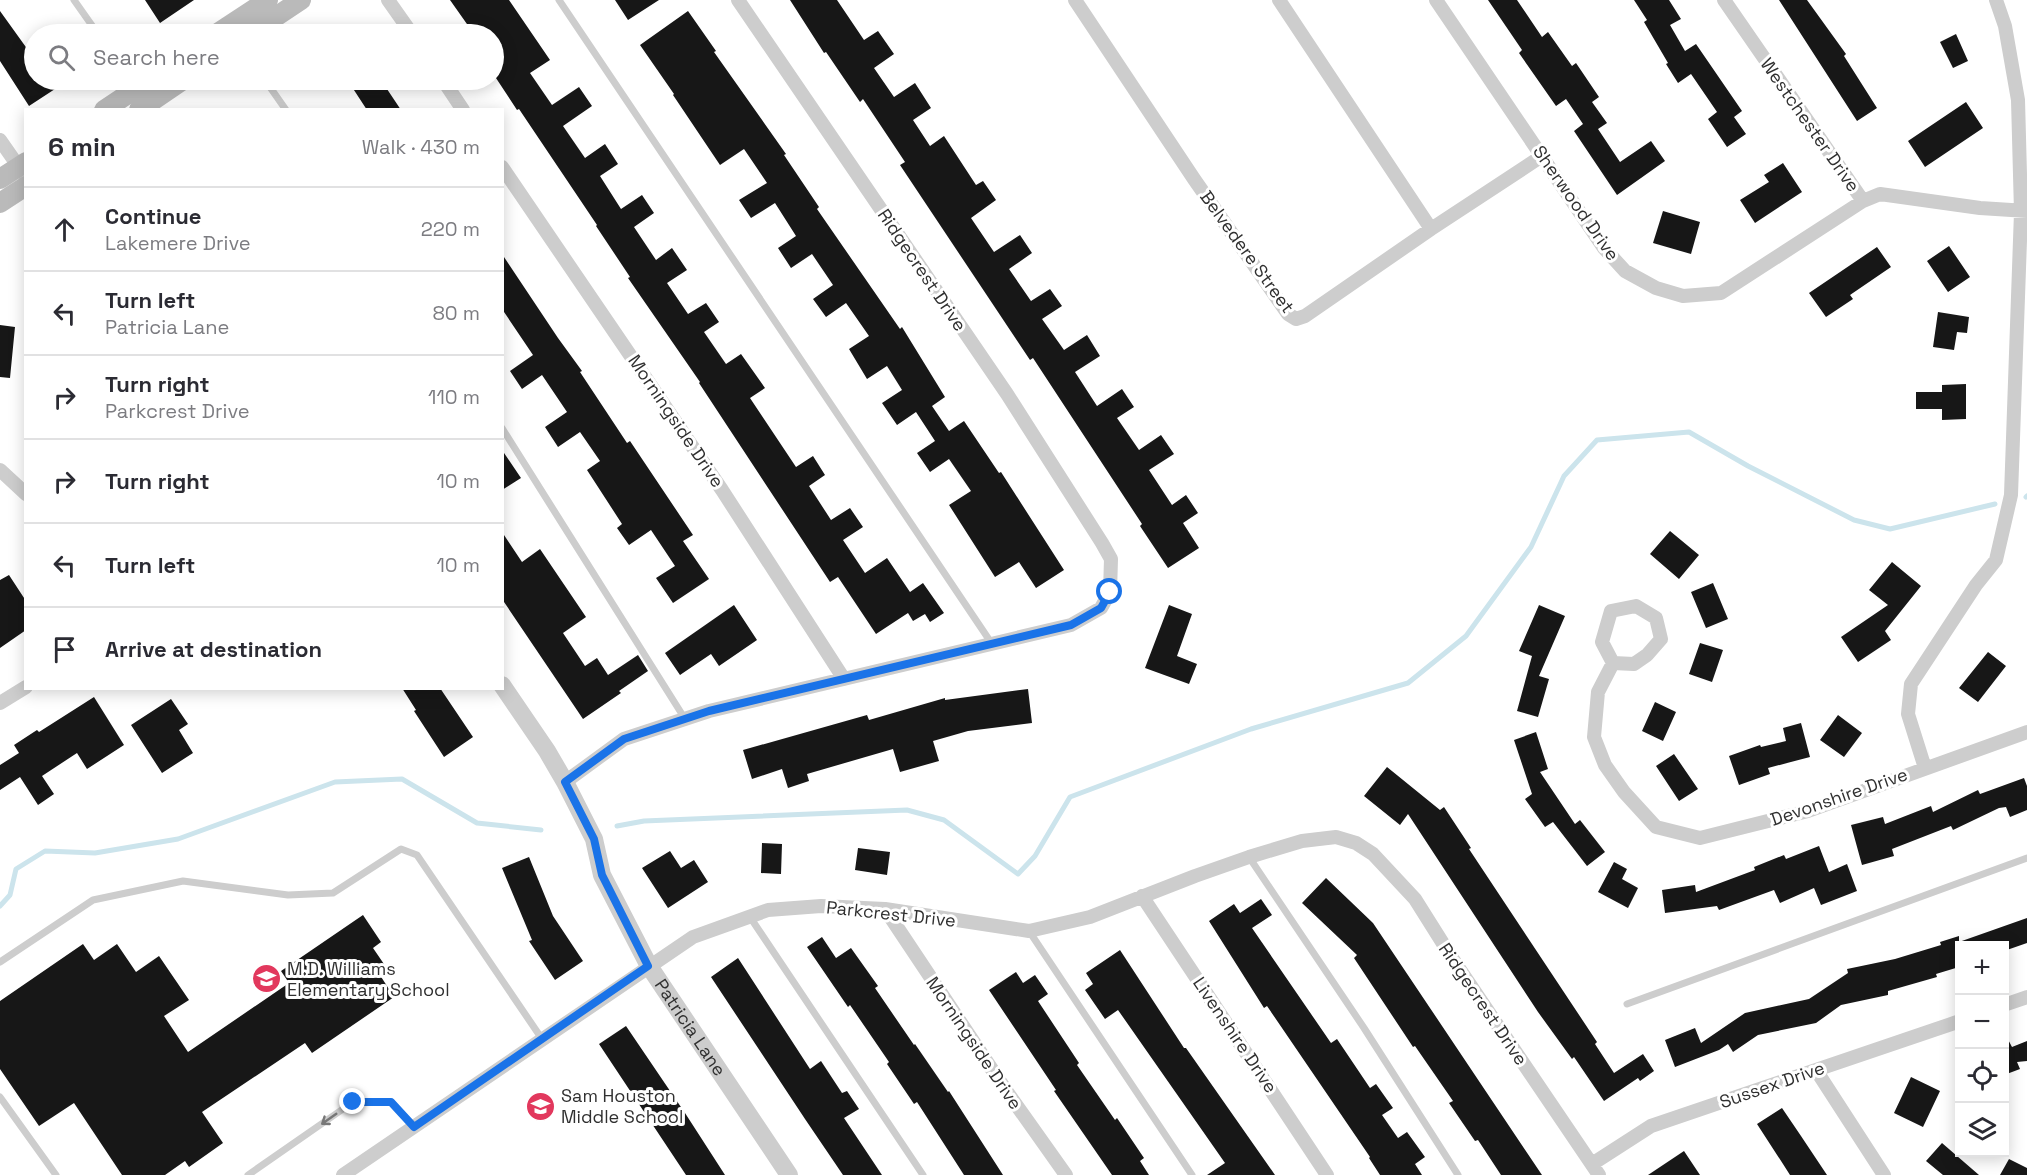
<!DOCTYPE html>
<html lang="en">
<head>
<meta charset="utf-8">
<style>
	:root { --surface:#fff; --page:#f7f7f7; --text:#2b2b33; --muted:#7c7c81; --line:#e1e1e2 }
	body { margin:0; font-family:"Space Grotesk",sans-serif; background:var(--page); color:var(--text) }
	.controls { position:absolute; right:18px; bottom:18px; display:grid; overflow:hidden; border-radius:0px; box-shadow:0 3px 15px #0003 }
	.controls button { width:54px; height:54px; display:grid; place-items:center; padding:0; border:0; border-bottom:2px solid var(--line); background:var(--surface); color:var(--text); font:30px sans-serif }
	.stop { position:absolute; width:18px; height:18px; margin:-14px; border:4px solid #1a73e8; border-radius:50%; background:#fff }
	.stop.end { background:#1a73e8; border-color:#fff; box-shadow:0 2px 6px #0008 }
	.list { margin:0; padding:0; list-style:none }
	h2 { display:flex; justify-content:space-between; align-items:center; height:78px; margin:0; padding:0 24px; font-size:26px }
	h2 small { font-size:20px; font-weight:400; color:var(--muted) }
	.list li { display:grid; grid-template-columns:39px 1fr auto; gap:18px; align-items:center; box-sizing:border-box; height:84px; padding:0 24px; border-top:2px solid var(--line) }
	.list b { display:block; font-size:22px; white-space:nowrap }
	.list p { margin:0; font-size:20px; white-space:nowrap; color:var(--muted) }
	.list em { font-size:20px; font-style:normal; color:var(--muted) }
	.icon { flex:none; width:33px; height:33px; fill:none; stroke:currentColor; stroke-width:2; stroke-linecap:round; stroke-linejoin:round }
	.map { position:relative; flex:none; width:2027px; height:1175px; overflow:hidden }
	.search { position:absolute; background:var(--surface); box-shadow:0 3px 15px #0003; left:24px; top:24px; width:480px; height:66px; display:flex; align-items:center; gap:15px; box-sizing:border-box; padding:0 21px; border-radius:33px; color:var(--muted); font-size:22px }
	.panel { position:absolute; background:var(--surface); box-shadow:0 3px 15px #0003; left:24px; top:108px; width:480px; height:582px; border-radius:0px }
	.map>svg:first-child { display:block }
</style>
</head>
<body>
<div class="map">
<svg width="2027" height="1175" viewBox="0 0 2027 1175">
	<rect width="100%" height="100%" fill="#fff"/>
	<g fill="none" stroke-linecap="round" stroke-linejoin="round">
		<path stroke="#cce4ec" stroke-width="5" d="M2026,497L2027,496
			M617,826L644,821L907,810L944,820L1018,874L1035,856L1070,797L1251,729L1408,683L1466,636L1531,547L1564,476L1597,440L1689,432L1748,466L1854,520L1890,529L1995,504
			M0,906L10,895L16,869L45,851L95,853L178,839L335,782L402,779L477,823L541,830"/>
	</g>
	<path fill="#171717" d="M145,0H194L160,23Z
		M450,0H509L550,60L530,73L552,105L579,87L592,106L563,126L585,158L605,144L618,164L600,176L621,209L642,195L654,213L634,227L656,260L672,248L687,270L667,283L688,314L706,303L719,322L704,332L726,364L741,354L765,388L750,398L796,467L813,456L825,475L809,486L831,520L850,508L863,527L843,540L865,573L887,558L910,592L923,583L944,613L930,622L925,614L913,621L908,613L876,634L838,577L830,582L699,383L700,382L628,278L630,277L596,226L597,225L519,109L517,110L494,75V34H474Z
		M615,0H659L628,20Z
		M790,0H837L864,40L878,31L894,54L874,68L894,97L915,83L931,108L913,120L930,146L944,136L976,185L983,181L996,200L971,218L994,252L1020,235L1032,253L1009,269L1031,301L1050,289L1062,306L1042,319L1064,350L1087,335L1100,356L1075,372L1097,406L1122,389L1134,407L1117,418L1139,450L1161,435L1174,454L1149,470L1172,505L1186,495L1198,513L1183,523L1199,548L1168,568L1140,526L1142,524L1033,358L1030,360L900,165L905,162L863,99L860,102L826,52L824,53Z
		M1488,0H1517L1542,37L1548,32L1572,66L1576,63L1599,97L1592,102L1607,123L1598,129L1620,162L1651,141L1665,161L1617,195L1574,131L1583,124L1566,99L1556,106L1519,53L1522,50Z
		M1634,0H1669L1681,19L1670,25L1685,51L1696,44L1742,111L1734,117L1746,134L1727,147L1708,119L1717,112L1691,74L1678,83L1666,64L1668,63L1644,22L1647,20Z
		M1779,0H1807L1846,54L1844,56L1877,108L1857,121Z
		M0,11L28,50L34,46V80H48L55,89L29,106L0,61Z
		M688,11L716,51L714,52L786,154L784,155L819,207L817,209L900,329L902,327L945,397L932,406L949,431L964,421L999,473L1001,472L1064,570L1036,588L1019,562L995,577L949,505L971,491L949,459L930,472L917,453L935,441L916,412L897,425L882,403L902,390L887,366L867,379L849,349L869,336L846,303L826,317L813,299L833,285L812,254L791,268L778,248L796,236L775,203L751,218L739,200L767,183L744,149L720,165L673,95L674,94L640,45Z
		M1956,34L1968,61L1953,68L1940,42Z
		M363,80H381L401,110H367L352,87Z
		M1966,102L1983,128L1925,167L1908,141Z
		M1783,163L1802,192L1755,223L1740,200L1769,182L1764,175Z
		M1663,211L1700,222L1691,254L1653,243Z
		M1949,246L1970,277L1948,292L1927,261Z
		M1877,247L1891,267L1850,295L1853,299L1826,317L1809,293Z
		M502,254L558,338L582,371L580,372L627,443L630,441L693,535L683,541L709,579L673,603L656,578L675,566L651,530L629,545L617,528L622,524L587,470L600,461L580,432L558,447L545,427L567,412L542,375L522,389L510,371L533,355L502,309Z
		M1938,312L1969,317L1967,333L1957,332L1954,350L1933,347Z
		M0,325L15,327L10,378L0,377Z
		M1966,384V419L1942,420V409H1916V392H1942V385Z
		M502,450L521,478L502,490Z
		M1670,531L1699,555L1679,579L1650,554Z
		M502,532L522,562L540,549L586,617L563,633L585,666L597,658L608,675L638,655L648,671L619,691L621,693L583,719L502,599Z
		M1892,562L1921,586L1885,631L1891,640L1858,662L1841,637L1888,605L1869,590Z
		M9,575L26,601V630L0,648V580Z
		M1713,583L1728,619L1706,628L1691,592Z
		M734,605L757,640L719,666L711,654L680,675L665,653Z
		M1169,605L1192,614L1177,656L1197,664L1189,684L1145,668Z
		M1539,605L1565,616L1539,676L1549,679L1538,717L1517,711L1532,656L1519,651Z
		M1700,643L1723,650L1712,682L1689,674Z
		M1988,652L2006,666L1978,702L1959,688Z
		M402,688H440L473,737L444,757L414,711L416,710Z
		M1028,689L1032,723L968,731L933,741L939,761L900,772L893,749L807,774L809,781L788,788L782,769L752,779L743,750L867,715L869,720L945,698V700Z
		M94,697L124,745L87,769L77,753L42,776L54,794L38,805L20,777L0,790V765L19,753L14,745L37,730L39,732Z
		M171,699L188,724L179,730L193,753L162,773L131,725Z
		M1655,702L1676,712L1663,741L1642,731Z
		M1838,715L1862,733L1844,757L1820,740Z
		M1801,723L1810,757L1768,768L1770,774L1739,785L1729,756L1760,745L1761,747L1786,741L1783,728Z
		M1536,732L1548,769L1540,772L1575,824L1580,820L1605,852L1587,866L1553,822L1545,827L1525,799L1532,794L1514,740Z
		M1674,754L1698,789L1679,801L1656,766Z
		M1387,767L1440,810L1444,807L1471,848L1469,849L1597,1042L1595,1044L1614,1073L1643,1054L1654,1071L1640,1081L1638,1078L1604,1101L1574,1057L1572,1059L1538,1012L1408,814L1400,825L1364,796Z
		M2024,778L2027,786V810L2010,817L2006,807L1999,808L1953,830L1951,826L1892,849L1894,856L1862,865L1851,825L1883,817L1885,824L1931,806L1933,812L1978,790L1980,794Z
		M762,843L782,844L781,874L761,873Z
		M1819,846L1829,872L1847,864L1857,891L1821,905L1814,888L1780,903L1774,890L1719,910L1717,906L1665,913L1662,890L1695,885L1696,892L1755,870L1754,867L1784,855L1786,859Z
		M858,848L890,852L887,875L855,870Z
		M670,851L681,868L694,860L708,882L668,908L642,868Z
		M529,857L553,916L583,961L555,980L529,941L532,940L502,868Z
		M1614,862L1627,869L1622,879L1638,888L1628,908L1598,892Z
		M1326,878L1373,923L1542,1175H1501L1478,1140L1475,1141L1449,1103L1453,1101L1415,1046L1413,1047L1354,958L1357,955L1302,903Z
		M1261,899L1272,915L1252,928L1331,1043L1337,1039L1370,1088L1376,1084L1393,1108L1382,1115L1398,1138L1407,1132L1425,1157L1415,1164L1422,1175H1380L1369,1158L1370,1157L1267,1006L1264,1008L1209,921L1234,904L1240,913Z
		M363,915L381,942L373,948L386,967L378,972L394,997L312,1053L305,1043L202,1112L223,1143L189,1167L185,1161L165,1175H122L74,1103L39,1126L0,1069V1001L83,944L94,960L117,944L136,972L159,956L189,1000L164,1016L188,1052L289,983L281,971Z
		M2027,918V943L2004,951V945H1959V967L1936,974L1937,977L1888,991V995L1841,1005L1816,1023L1758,1035L1733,1052L1728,1044L1719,1050L1675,1067L1665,1040L1695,1028L1701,1043L1745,1013L1809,999L1848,973L1847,969L1895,959L1941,945L1940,942L1959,936V942Z
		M822,937L836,958L851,948L878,986L875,988L914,1045L915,1044L948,1092L949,1091L1003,1175H964L917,1102L914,1104L887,1064L889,1062L850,1005L848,1007L807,947Z
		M1120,950L1184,1048H1186L1275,1175H1207L1225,1163L1118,1010L1105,1019L1085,990L1093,984L1086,973Z
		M738,958L810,1069L821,1061L842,1093L847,1091L859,1109L844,1118L882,1175H843L805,1119L711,977Z
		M1016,972L1023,983L1035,975L1048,994L1038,1001L1079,1063L1077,1065L1115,1120L1117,1118L1144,1158L1140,1161L1149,1175H1112L1054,1091L1056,1090L989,990Z
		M626,1026L685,1113L725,1175H686L599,1044Z
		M2004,1032L2012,1047L2027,1041V1061L2017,1062L2020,1069L2004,1075Z
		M1911,1077L1940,1091L1923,1127L1894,1113Z
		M1782,1108L1801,1136L1827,1175H1790L1783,1164L1757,1124Z
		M1942,1143L1979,1175H1943L1926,1161Z
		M1684,1151L1700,1175H1648Z
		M2009,1159L2027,1168V1175H2000Z"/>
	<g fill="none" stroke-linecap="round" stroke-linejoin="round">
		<path stroke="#cdcdcd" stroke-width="7" d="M74,0L98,34
			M559,0L992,644
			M265,80L286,110
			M502,428L685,719
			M1249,857L1364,1028L1458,1175
			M750,917L923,1175
			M1029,931L1192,1175
			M0,962L93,900L183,881L288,895L333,893L401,849L417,855L542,1039
			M1627,1004L2027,858
			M0,1097L56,1175
			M248,1175L353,1102H391L414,1127"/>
		<path stroke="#cdcdcd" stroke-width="14" d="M388,0L412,34
			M1075,0L1194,179L1288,314L1296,319L1305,316L1431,229L1542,156
			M1279,0L1431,229
			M1436,0L1604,248L1625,271L1656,288L1683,296L1721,293L1863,201L1880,194L1980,208L2027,211
			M1724,0L1863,201
			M443,80L463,110
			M0,140L23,173
			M502,167L722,490L844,679
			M0,470L26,494
			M1636,606L1656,618L1661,639L1647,655L1634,664L1613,663L1602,642L1611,611Z
			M1613,663L1598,692L1594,737L1605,765L1624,792L1656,827L1700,838L1808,811L2027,732
			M0,703L26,687
			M1925,768L1908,714L1911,684L1976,585L1996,560L2011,495L2021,212L2018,100L2005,26L1996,0
			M565,782L624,739L709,711L1071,625L1101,608L1110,592L1111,559L1102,543L1007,394L738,0
			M1142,896L1327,1175
			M885,909L1005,1089L1066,1175
			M2004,1005L2027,997
			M1816,1070L1884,1175
			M1592,1164L1651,1126L1960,1021
			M343,1175L693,937L768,910L821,906L885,909L1029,931L1090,917L1195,876L1249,857L1302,841L1336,837L1356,843L1373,854L1415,899L1454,961L1599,1175"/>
		<path stroke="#cdcdcd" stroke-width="18" id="s1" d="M502,685L547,751L565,782L594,839L602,875L649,966L789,1175"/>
		<path stroke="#bababa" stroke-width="20" d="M216,34L268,0
			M250,34L301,0
			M104,110L149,80
			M139,110L183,80
			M0,179L26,162
			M0,203L26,186"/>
	</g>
	<defs><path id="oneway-shaft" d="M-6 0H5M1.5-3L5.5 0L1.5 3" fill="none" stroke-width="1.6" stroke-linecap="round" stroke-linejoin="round" transform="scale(1.5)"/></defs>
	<use stroke="#777" href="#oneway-shaft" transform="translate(329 1119) rotate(145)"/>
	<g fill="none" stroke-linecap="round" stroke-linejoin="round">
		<path stroke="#1a73e8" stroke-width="8" d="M353,1102H391L414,1127L648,966L602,875L594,839L565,782L624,739L709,711L1071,625L1101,608L1110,592"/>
	</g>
	<defs>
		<symbol id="school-disc" viewBox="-11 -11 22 22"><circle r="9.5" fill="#e2385d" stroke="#fff"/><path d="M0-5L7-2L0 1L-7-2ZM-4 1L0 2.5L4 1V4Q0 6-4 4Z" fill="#fff"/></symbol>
	</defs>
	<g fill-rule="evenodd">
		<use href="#school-disc" x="250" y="962" width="33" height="33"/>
		<use href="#school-disc" x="524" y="1090" width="33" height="33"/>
	</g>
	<g text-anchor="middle" stroke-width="6" stroke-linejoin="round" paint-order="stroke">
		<g font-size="18" fill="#303030" stroke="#fff">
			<text transform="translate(1810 125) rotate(55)" y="6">Westchester Drive</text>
			<text transform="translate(1576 203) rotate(55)" y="6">Sherwood Drive</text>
			<text transform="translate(1247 252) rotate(54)" y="6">Belvedere Street</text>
			<text transform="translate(922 270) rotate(56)" y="6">Ridgecrest Drive</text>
			<text transform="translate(676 421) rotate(56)" y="6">Morningside Drive</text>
			<text transform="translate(1839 797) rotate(-19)" y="6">Devonshire Drive</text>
			<text transform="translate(891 914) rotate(6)" y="6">Parkcrest Drive</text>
			<text transform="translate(1483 1004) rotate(56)" y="6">Ridgecrest Drive</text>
			<text dy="6" stroke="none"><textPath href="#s1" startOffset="393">Patricia Lane</textPath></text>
			<text transform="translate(1235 1035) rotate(56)" y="6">Livenshire Drive</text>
			<text transform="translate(974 1043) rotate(56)" y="6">Morningside Drive</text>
			<text transform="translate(1772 1085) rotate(-19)" y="6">Sussex Drive</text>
		</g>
		<g font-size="18" fill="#303030" stroke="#fff" text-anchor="start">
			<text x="287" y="975">M.D. Williams<tspan x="287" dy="21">Elementary School</tspan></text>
			<text x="561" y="1102">Sam Houston<tspan x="561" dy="21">Middle School</tspan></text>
		</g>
	</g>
</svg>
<div class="controls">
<button>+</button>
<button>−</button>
<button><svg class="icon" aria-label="locate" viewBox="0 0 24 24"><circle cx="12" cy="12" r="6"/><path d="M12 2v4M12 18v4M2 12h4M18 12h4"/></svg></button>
<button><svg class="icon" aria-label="layers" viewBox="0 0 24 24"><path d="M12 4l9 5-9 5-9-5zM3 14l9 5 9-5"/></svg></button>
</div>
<div class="stop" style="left:1110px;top:592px"></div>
<div class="stop end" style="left:353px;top:1102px"></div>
<div class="search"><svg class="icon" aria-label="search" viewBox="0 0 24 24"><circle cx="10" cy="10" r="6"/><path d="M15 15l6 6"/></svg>Search here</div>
<section class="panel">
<h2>6 min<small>Walk · 430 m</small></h2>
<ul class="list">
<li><svg class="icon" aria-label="ahead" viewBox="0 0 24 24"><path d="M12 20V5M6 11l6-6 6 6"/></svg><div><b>Continue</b><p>Lakemere Drive</p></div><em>220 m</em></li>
<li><svg class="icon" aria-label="left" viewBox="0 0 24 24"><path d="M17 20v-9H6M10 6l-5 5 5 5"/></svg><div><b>Turn left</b><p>Patricia Lane</p></div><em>80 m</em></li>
<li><svg class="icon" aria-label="right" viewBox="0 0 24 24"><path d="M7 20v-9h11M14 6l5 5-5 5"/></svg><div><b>Turn right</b><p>Parkcrest Drive</p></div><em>110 m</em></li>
<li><svg class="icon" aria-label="right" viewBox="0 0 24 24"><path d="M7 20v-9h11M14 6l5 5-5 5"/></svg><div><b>Turn right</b></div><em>10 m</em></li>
<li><svg class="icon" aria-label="left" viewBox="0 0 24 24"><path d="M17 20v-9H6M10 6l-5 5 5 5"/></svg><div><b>Turn left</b></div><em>10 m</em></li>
<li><svg class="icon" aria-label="arrive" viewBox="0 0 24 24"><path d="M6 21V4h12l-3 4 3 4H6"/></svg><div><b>Arrive at destination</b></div></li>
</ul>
</section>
</div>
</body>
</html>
